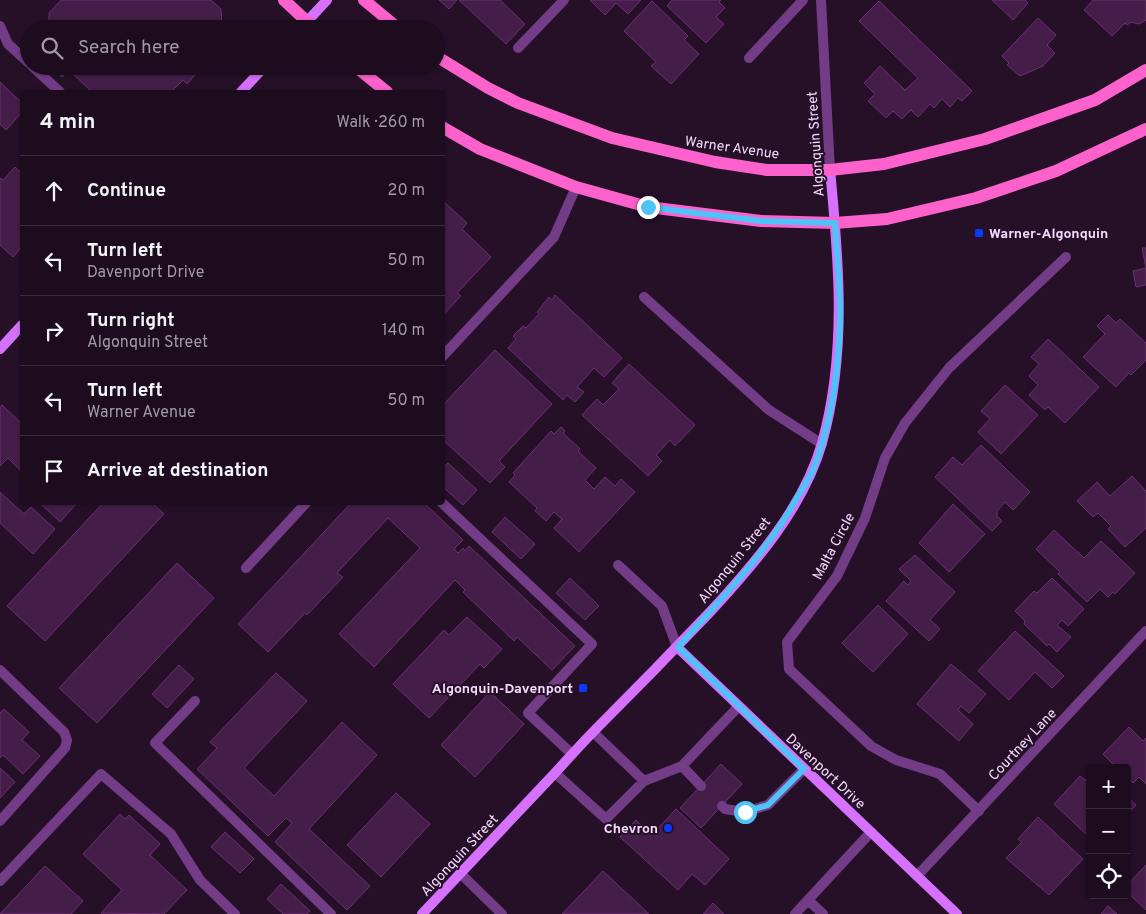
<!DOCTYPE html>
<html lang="en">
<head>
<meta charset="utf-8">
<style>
	:root { --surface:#1c0c1e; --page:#251527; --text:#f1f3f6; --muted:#a09ba4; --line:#3a2c3c }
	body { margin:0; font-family:Overpass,sans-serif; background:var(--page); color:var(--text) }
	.controls { position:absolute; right:15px; bottom:15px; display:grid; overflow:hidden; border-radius:5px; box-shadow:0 1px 4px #0004 }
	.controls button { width:45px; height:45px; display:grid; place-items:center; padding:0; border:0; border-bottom:1px solid var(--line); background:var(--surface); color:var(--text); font:25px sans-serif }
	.stop { position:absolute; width:15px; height:15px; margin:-11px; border:4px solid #4fc3f7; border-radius:50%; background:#fff }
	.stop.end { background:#4fc3f7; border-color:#fff; box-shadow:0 1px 5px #0008 }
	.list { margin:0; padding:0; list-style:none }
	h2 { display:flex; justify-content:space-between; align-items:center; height:65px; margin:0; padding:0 20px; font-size:21px }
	h2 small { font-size:16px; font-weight:400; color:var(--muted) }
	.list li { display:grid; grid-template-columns:32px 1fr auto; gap:15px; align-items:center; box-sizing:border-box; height:70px; padding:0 20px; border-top:1px solid var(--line) }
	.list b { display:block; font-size:19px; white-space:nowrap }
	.list p { margin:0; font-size:16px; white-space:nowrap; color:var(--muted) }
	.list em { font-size:16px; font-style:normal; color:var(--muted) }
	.icon { flex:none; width:28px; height:28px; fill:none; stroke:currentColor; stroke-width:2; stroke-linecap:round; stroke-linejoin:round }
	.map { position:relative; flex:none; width:1146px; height:914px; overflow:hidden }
	.search { position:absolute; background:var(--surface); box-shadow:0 1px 4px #0004; left:20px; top:20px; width:425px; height:55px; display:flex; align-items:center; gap:12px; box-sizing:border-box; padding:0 18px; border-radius:28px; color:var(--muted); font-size:19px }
	.panel { position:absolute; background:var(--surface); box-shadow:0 1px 4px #0004; left:20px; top:90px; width:425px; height:415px; border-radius:5px }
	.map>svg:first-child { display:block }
</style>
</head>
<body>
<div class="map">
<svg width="1146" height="914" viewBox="0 0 1146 914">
	<rect width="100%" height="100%" fill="#251028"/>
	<path fill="#441d49" stroke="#6d2f74" d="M61,0H211L221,9L222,29H49V13Z
		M439,0H457L449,9Z
		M459,0H500L525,24L506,44Z
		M590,0H641L628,14L616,3L605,15Z
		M672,0H721L719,2L725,8L716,17L724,24L706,43L667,6Z
		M992,0H1025L1028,3L1013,20Z
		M1093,0H1146V20L1139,24L1131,22L1127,25L1125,23L1112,36L1084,10Z
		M652,1L688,36L684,40L699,54L671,84L651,66L656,62L624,31Z
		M879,1L972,91L962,101L958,98L950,107L942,99L934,108L930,104L918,117L911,110L902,119L893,111L886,118L868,101L875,94L864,83L880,66L905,90L918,78L859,21Z
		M1038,18L1056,35L1047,45L1055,53L1043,66L1020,76L1007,65L1009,63L1002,56Z
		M51,66H203L187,84L183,80L171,92H92L69,70L62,77Z
		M0,82L22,103V112L6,130L0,124Z
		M15,167L22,174V246L13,257L0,245V178L3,180Z
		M442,200L467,223L462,229L491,257L457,293L461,296L442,316Z
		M1142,248H1146V285L1136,287L1133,271L1146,268Z
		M555,295L622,358L604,377L594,368L577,387L584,392L575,402L567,395L563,400L508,348L516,339L513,336L523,326L526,328L539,314L537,312L549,297L552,300Z
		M1108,315L1116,323L1120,319L1146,343V360L1131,375L1129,373L1116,387L1083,357L1105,334L1097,326Z
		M1048,339L1099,387L1065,423L1048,407L1045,410L1029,395L1038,385L1029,376L1039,364L1031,357Z
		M495,350L552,404L499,461L505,467L490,483L442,439V406Z
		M629,364L695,425L675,446L670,440L656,455L662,461L648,476L582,415L597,399L603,405L619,389L612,383Z
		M1005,385L1038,415L1001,454L978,432L990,419L981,411Z
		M2,405L22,424V472L8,458L0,466V408Z
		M561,427L565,431L563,433L580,449L578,451L596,468L585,480L594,489L605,477L615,486L621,479L635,492L579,552L554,528L562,519L554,512L546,521L535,511L537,508L509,482L515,475L513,473L551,431L554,434Z
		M981,445L1030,492L1013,510L1005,502L997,511V516L1002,521L992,531L935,477L953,457L962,465Z
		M448,463L477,490L463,505L442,486V469Z
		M1132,476L1146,491V528L1125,547L1108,529L1111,526L1098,513L1093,517L1077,501L1097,482L1110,496Z
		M0,492L24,514L31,507L55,529L33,554L0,523Z
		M39,502H78L60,522Z
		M104,502H151L164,514L45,641L7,606Z
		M352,502H396L398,504L399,502H423L463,540L454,549L458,553L463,548L465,551L469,546L575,646L552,670L517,637L514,641L463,592L465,590L455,580L374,667L339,634L420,548L388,518L337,573L343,577L307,615L305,613L268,652L238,624Z
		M953,504L985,534L949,572L919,543Z
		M505,517L535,544L521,559L492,532Z
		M1054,530L1084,558L1101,541L1135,573L1115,594L1113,592L1108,597L1100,589L1087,602L1058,574L1060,572L1036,549Z
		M915,555L955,592L930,620L940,629L929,641L886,601L904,581L908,585L911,581L899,569Z
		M177,563L214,598L97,723L59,688Z
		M570,578L599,606L585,620L556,593Z
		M1052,578L1084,609L1068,626L1062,620L1057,625L1071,637L1057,652L1049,644L1047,646L1024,624L1025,621L1015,611L1034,591L1037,593Z
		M878,605L908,634L873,672L842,643Z
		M467,617L502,649L484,668L480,664L429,718L393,684L444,630L449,635Z
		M1015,631L1064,676L1052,688L1035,672L1009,700L978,671Z
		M951,664L986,694L969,713L961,706L958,710L973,724L959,741L917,704Z
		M179,665L194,679L167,708L152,694Z
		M276,673L307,701L244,768L274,796L342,722L377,755L309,829L370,886L347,910L275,842L292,823L286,818L268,836L197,769L217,748L210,742Z
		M490,692L524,724L475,777L441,745Z
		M4,709L29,732L22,740L40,756L23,774L3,755L0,758V713Z
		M1129,727L1143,741L1146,738V784L1139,777L1133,783L1127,777V768H1117L1103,754Z
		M721,764L742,784L701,828L680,808Z
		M0,768L15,782L0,798Z
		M1080,776L1085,780L1090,776V838L1054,804Z
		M396,793L430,824L381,877L347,845Z
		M1127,797L1136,805L1127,815Z
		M676,809L729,859L705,885L692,874L678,890L620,837L636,820L652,835Z
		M120,814L125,819L129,815L160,844L150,855L187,890L164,914L101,913L122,890L83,854Z
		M1038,817L1083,859L1049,895L1006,858L1022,842L1018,839Z
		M225,832L254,859L240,873L211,847Z
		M1146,865V910L1127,892V885Z
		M45,866L83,901L71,914H0Z
		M603,871L649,914H562Z
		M281,884L310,911L307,914H283L267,899Z
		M713,903L724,914H703Z
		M1108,906L1117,914H1101Z"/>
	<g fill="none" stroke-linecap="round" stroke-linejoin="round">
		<path stroke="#723c86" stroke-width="10" d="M0,26L8,44L29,63
			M518,48L564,0
			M32,66L60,92
			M644,297L769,410L822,444
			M442,357L554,237L576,187
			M441,502L592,644L528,713L572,754
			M618,565L662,606L677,647
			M246,568L307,502
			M0,670L64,732L67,740L65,748L0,821
			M195,701L155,743L331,914
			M593,732L644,781
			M682,766L701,786
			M555,773L606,819L644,781L682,766L739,706
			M722,806L725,809L745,812L768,805L804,769
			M460,873L502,914
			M0,881L101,774L171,834L200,880L235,914
			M808,900L823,914
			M795,914L871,832"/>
		<path stroke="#723c86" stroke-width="10" d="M821,0L830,170
			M749,58L803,0
			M979,811L940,774L896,760L871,746L789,669L787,642L837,576L865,518L885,458L905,423L949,368L1066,257
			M917,876L1146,631"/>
		<path stroke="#d571fd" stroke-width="10" d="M300,29L327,0
			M241,92L265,66
			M0,349L22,325
			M677,647L957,914
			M422,914C466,867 511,820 555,773C568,759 581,744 595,730C634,691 673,651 711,611C755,563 804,507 822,443C847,354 839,261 830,170"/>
		<path stroke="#fc61cc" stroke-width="12" d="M284,0L315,29
			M364,0L399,29
			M436,56L488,88L518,103L612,138L715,162L767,170H830L884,164L985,139L1095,100L1146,70
			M355,66L387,92
			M442,127L480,149L576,187L648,207L761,221L835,223L887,219L976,198L1056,171L1146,129"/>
	</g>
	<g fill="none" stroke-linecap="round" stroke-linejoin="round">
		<path stroke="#4fc3f7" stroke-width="6" d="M648,207L761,221L835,223C837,257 841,292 840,325C838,374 831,425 813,470C809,479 803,488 798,496C767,553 721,599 678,647L804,769L768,805L745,812"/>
	</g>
	<g fill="#083bfb" stroke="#251028" stroke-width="2">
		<rect x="974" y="228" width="10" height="10" rx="2.5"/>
		<rect x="578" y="683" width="10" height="10" rx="2.5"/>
		<circle cx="668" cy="828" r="5"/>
	</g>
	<g text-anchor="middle" stroke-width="4" stroke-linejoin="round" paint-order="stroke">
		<g font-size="14" fill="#f7d8fe" stroke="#251028">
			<text transform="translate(815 144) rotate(-94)" y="5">Algonquin Street</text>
			<text transform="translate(732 147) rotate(8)" y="5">Warner Avenue</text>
			<text transform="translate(833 546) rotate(-62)" y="5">Malta Circle</text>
			<text transform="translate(734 560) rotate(-51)" y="5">Algonquin Street</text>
			<text transform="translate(1022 744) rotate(-47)" y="5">Courtney Lane</text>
			<text transform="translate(826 771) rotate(43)" y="5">Davenport Drive</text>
			<text transform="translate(459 855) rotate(-47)" y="5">Algonquin Street</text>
		</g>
		<g font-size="14" font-weight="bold" fill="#f7d8fe" stroke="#251028" text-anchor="end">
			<text x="989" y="238" text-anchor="start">Warner-Algonquin</text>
			<text x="573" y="693">Algonquin-Davenport</text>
			<text x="658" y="833">Chevron</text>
		</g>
	</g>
</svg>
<div class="controls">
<button>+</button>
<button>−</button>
<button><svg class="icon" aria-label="locate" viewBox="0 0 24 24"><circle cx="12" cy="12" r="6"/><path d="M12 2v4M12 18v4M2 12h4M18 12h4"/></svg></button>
</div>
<div class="stop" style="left:745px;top:812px"></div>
<div class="stop end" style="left:648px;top:207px"></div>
<div class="search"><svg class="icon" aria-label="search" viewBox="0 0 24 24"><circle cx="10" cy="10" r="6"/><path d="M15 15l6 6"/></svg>Search here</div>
<section class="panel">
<h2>4 min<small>Walk · 260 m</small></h2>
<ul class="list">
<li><svg class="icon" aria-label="ahead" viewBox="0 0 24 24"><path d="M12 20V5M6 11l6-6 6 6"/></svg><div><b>Continue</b></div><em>20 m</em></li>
<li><svg class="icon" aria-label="left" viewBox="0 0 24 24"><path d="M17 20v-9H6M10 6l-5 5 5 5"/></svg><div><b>Turn left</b><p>Davenport Drive</p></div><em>50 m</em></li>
<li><svg class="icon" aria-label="right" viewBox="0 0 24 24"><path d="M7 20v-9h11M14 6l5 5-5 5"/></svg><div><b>Turn right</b><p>Algonquin Street</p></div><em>140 m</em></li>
<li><svg class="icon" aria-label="left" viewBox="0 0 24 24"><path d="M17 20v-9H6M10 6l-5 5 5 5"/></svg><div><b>Turn left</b><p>Warner Avenue</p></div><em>50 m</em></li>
<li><svg class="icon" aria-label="arrive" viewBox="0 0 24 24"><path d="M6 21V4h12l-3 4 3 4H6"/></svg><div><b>Arrive at destination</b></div></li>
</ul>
</section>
</div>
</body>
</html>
